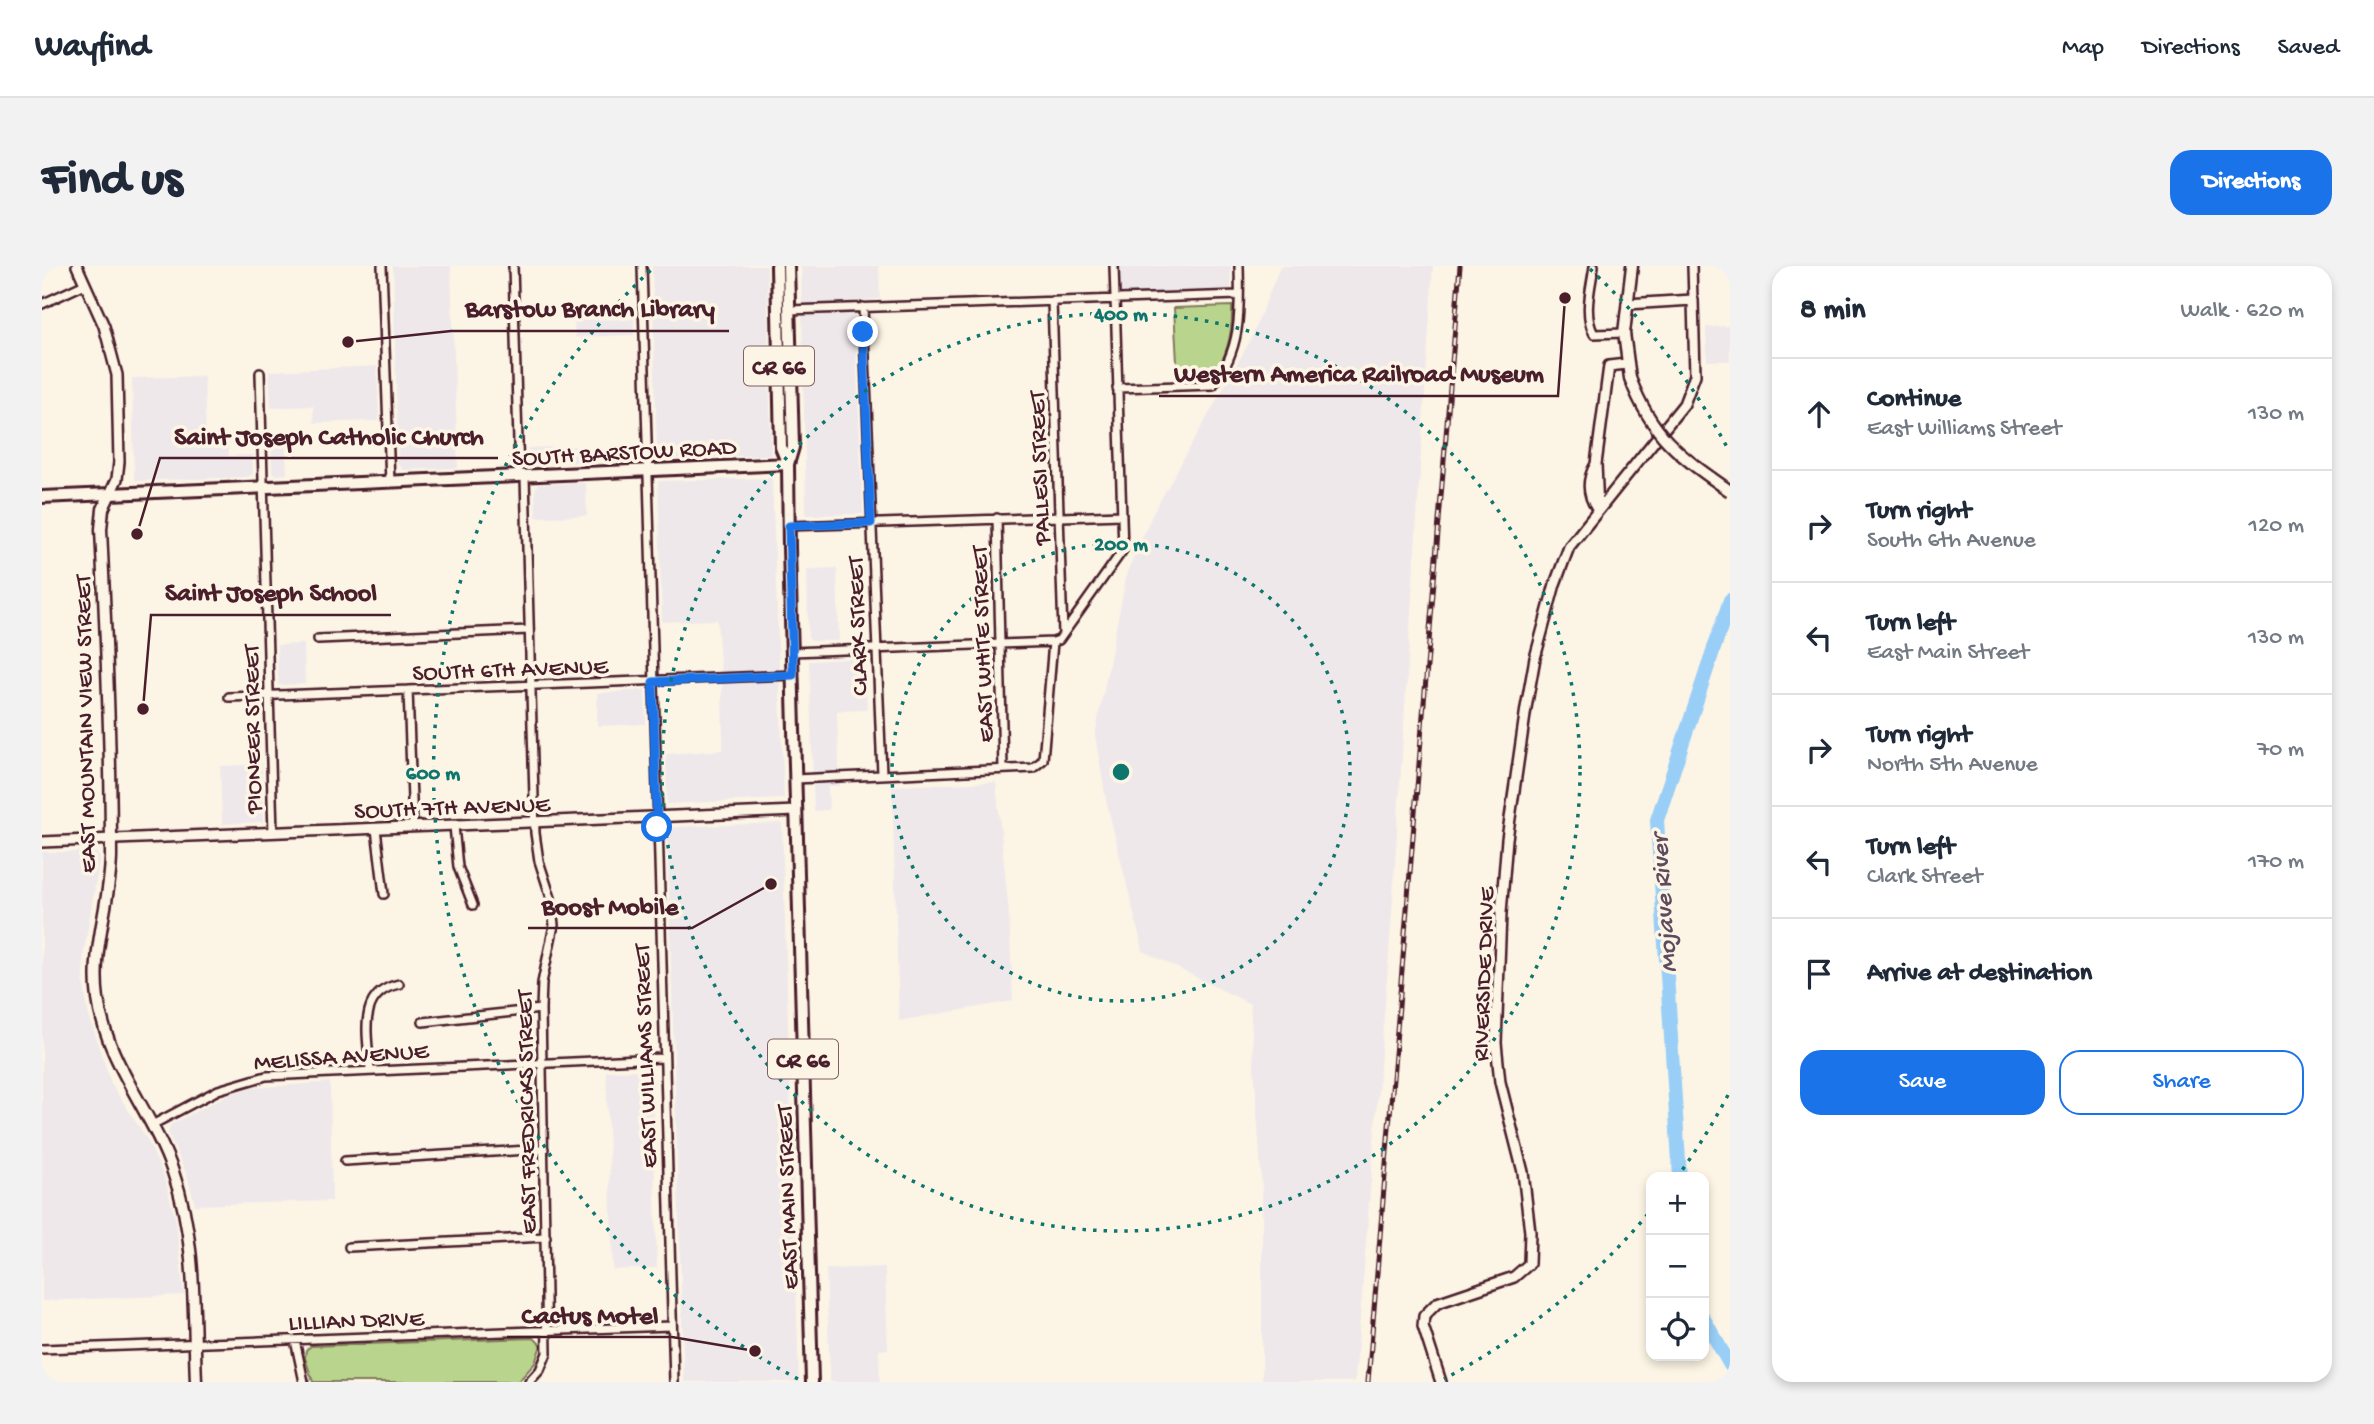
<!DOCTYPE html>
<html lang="en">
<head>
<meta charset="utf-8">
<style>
	:root { --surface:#fff; --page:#f2f2f3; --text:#1f2937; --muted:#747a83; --line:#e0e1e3; --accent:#1a73e8 }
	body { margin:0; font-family:"Gochi Hand",sans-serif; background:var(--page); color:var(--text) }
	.controls { position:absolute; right:21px; bottom:21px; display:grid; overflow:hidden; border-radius:14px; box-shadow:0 4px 10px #0003 }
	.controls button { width:63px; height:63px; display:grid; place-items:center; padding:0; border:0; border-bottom:2px solid var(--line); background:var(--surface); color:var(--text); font:35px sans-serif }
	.stop { position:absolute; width:21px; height:21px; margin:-16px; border:5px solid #1a73e8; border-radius:50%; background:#fff }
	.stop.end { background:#1a73e8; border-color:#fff; box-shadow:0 2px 7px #0008 }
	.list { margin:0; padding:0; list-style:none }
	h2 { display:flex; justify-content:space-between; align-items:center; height:91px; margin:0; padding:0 28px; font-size:30px }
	h2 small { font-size:23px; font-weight:400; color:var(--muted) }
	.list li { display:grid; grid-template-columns:46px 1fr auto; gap:21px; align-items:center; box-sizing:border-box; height:112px; padding:0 28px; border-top:2px solid var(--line) }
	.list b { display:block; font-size:26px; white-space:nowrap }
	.list p { margin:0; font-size:23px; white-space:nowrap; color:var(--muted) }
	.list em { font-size:23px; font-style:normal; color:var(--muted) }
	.actions { display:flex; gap:14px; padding:21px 28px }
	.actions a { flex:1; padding:16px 0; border:2px solid var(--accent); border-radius:21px; text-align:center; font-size:24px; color:var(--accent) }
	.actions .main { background:var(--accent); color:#fff }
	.icon { flex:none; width:38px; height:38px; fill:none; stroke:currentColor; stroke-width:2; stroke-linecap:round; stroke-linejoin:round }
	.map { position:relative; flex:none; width:1688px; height:1116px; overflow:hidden; border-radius:21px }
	header { display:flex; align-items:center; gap:42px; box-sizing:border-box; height:98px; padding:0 35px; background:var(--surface); border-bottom:2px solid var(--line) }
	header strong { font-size:33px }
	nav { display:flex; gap:38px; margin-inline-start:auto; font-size:24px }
	.intro { display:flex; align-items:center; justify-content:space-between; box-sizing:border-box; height:168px; padding:0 42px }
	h1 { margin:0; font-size:49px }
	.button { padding:18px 32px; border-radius:21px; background:var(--accent); color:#fff; font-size:24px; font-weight:700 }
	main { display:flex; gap:42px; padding:0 42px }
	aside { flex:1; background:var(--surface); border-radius:21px; box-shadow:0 4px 10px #0003 }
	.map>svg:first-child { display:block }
</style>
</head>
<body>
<header>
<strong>Wayfind</strong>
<nav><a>Map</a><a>Directions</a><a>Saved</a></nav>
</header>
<div class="intro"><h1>Find us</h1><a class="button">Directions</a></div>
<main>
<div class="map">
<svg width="1688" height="1116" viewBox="0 0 1688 1116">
	<rect width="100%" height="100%" fill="#fcf5e5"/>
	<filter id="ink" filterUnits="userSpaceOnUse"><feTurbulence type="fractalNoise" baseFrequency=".0143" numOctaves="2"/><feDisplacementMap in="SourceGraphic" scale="14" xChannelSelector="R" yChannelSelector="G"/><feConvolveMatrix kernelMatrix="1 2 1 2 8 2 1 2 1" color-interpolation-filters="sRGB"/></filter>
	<g filter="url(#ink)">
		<path fill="#eee8eb" d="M351,0H409L416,202L362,204L356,198Z
			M610,0H725L729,189L620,193L615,188Z
			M759,0H837L838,33L812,35L821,248L764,249Z
			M1078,0H1189V25L1078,28Z
			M1238,0H1391L1349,662L1313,1116H1220V923L1208,738L1101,685L1064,534L1053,469L1085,306L1111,247L1209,73Z
			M592,53V69L533,71L532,54Z
			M1688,60V95H1665L1664,61Z
			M335,100L337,155L272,157L271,140L229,142L227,105Z
			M162,110L164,170H186L187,190L211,189V208L206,211L94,215L92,210L90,112Z
			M243,166L245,208L234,209L230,205L229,167Z
			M536,180L537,196L489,198L486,193V182Z
			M730,212L742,533L625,538L624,488L681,484L680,422L675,354L620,356L616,215Z
			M544,217L545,250L494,251L493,223L496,218Z
			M795,302L797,375H770L766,372L765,303Z
			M262,378L263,418L236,419L235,379Z
			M823,392L825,444L795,445L798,520H786L787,544L772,545L767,395Z
			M603,424L604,458L555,460V427Z
			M220,498L221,556L180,558L178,500Z
			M954,516L967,647L971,735L857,755L850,520Z
			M740,557L757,1116H642L625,566L629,561Z
			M0,586H54L58,591L42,685L41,711L46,746L69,817L105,873L122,910L134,955L142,1029L0,1035Z
			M606,804L610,806L615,1002L571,1004L564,805Z
			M288,816L290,935L153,939L145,909L126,868L128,859L187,828L209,822Z
			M843,1001L846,1083L837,1084L838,1116H788L784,1003Z"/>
		<path fill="#b9d58d" stroke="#827a5c" stroke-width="2" d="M1190,40C1191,64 1185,98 1166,115H1136L1132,42Z
			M492,1072L499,1079L493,1097L476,1116H271L263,1092L264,1084L269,1080Z"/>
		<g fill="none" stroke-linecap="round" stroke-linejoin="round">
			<path stroke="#99cef7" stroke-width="14" d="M1638,911L1615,554L1688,334
				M1662,1053L1688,1099"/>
			<defs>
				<path id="minor" d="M340,0L348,217
					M471,0L477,211
					M600,0L632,1116
					M1552,0C1549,22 1541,48 1552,68L1582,67
					M1650,0L1651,34
					M1010,35L1021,368
					M0,38L43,18
					M821,41L840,508
					M747,44L1197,29
					M218,107L231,567
					M1075,122L1171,119C1200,83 1198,44 1197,0
					M483,211L493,567L497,595L509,632L512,659L500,717L499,743L505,1087L498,1104L487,1116
					M955,252L961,503
					M747,260L1080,249
					M276,373L487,364
					M750,386L1011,376
					M366,424L371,561
					M187,431L751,409
					M753,513L991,502L1001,494L1011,376L1017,374L1081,284L1072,0
					M412,560L416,601L431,639
					M334,563L342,628
					M381,756L499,743
					M328,804C326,770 314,727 357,718
					M110,859L176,824L224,810L620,792
					M303,895L502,883
					M307,981L504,971
					M253,1074L262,1116
					M0,1083L629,1060"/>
				<path id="tertiary" d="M35,0L62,60L75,109L77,196L75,213L68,228
					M1554,198C1545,213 1545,228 1555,243
					M1556,244L1554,198L1567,100L1584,98
					M0,576L754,545
					M1399,1116L1381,1060L1382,1050L1395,1037L1472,1011L1487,998L1488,966L1481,906L1458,816L1454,777L1459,647L1465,573L1484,442L1493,392L1513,318L1527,281L1642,138L1653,109L1651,34L1585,38"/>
				<path id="secondary" d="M1588,112L1582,67L1590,0
					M68,228L61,243L59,263C64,371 69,482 69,591C68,640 49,682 56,733C65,798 110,845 131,906C155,973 151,1046 154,1116"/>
				<path id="primary" d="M735,0L739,181L746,198
					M746,0L751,181L746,198L747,282L770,1116
					M0,231L746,198"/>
			</defs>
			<use href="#minor" stroke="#4a1f2b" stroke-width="12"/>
			<use href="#tertiary" stroke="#4a1f2b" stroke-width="14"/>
			<use href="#secondary" stroke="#4a1f2b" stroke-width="15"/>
			<use href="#primary" stroke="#4a1f2b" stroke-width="16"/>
			<use href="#minor" stroke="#fcf5e5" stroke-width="7"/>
			<use href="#tertiary" stroke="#fcf5e5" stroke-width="9"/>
			<use href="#secondary" stroke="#fcf5e5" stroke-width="10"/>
			<use href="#primary" stroke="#fcf5e5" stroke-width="10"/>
			<defs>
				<path id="rail" d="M1326,1116L1418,0"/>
			</defs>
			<use href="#rail" stroke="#4a1f2b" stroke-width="5"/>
			<use href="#rail" stroke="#fcf5e5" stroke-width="2.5" stroke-dasharray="8" stroke-linecap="butt"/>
			<defs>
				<path id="secondary-bridge" d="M1588,112C1610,171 1638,190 1688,225"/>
			</defs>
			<use href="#secondary-bridge" stroke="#4a1f2b" stroke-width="15" stroke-linecap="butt"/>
			<use href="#secondary-bridge" stroke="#fcf5e5" stroke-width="10"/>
		</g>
	</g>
	<g fill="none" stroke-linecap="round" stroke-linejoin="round" filter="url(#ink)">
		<path stroke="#1a73e8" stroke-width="9" d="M615,561L611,416L751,409L747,260L829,257L821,66"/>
	</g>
	<g fill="none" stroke="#0f766e" stroke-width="3.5" stroke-dasharray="3.5 7">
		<circle cx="1079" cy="506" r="229"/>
		<circle cx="1079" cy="506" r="459"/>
		<path d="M1686 829A688 688 0 0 1 1636 910M1606 948A688 688 0 0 1 1402 1113M756 1113A688 688 0 0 1 610 3M1548 3A688 688 0 0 1 1686 183"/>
	</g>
	<g text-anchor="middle" stroke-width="7" stroke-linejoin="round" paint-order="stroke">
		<g fill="#fcf5e5" stroke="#7f5f63" stroke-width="2">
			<rect x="702" y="80.5" width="70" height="39" rx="5"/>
			<rect x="726" y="773.5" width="70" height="39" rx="5"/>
		</g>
		<g font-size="23" font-weight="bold" fill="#4a1f2b">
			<text x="737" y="108">CR 66</text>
			<text x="761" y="801">CR 66</text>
		</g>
		<g font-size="24" fill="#4a1f2b" stroke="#fcf5e5">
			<text transform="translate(582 185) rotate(-3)" y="8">SOUTH BARSTOW ROAD</text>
			<text transform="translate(996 202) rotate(-92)" y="8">PALLESI STREET</text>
			<text transform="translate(814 360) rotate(-92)" y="8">CLARK STREET</text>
			<text transform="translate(939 378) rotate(-92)" y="8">EAST WHITE STREET</text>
			<text transform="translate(468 402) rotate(-2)" y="8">SOUTH 6TH AVENUE</text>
			<text transform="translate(42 458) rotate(-91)" y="8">EAST MOUNTAIN VIEW STREET</text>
			<text transform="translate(209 463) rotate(-91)" y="8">PIONEER STREET</text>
			<text transform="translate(410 540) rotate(-2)" y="8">SOUTH 7TH AVENUE</text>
			<text transform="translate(1440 708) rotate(-88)" y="8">RIVERSIDE DRIVE</text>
			<text transform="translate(299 789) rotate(-4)" y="8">MELISSA AVENUE</text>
			<text transform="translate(602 790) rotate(-92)" y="8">EAST WILLIAMS STREET</text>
			<text transform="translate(483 846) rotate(-91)" y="8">EAST FREDRICKS STREET</text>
			<text transform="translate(744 931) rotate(-92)" y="8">EAST MAIN STREET</text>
			<text transform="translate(314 1053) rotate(-2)" y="8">LILLIAN DRIVE</text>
		</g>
		<g font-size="26" font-style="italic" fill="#5e4b5e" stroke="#fcf5e5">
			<text transform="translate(1620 638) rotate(-94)" y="9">Mojave River</text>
		</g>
	</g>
	<circle cx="1079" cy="506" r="10" fill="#0f766e" stroke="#fcf5e5" stroke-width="3.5"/>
	<g font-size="21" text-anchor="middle" font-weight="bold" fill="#0f766e" stroke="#fcf5e5" stroke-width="7" stroke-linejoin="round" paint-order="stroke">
		<text x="1079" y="54">400 m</text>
		<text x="1079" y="284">200 m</text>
		<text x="391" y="513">600 m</text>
	</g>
	<path fill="none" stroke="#4a1f2b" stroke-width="2.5" d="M306 76L409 65H687M1523 32L1516 130H1117M95 268L118 192H456M101 443L109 349H349M729 618L650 662H486M713 1085L630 1071H465"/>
	<g fill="#4a1f2b" stroke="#fcf5e5" stroke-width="2.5">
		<circle cx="306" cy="76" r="7"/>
		<circle cx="1523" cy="32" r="7"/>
		<circle cx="95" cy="268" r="7"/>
		<circle cx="101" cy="443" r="7"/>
		<circle cx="729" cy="618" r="7"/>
		<circle cx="713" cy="1085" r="7"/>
	</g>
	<g font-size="26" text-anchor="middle" font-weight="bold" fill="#4a1f2b" stroke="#fcf5e5" stroke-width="7" stroke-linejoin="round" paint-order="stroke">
		<text x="548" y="50">Barstow Branch Library</text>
		<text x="1317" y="115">Western America Railroad Museum</text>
		<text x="287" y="178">Saint Joseph Catholic Church</text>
		<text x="229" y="334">Saint Joseph School</text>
		<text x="568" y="648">Boost Mobile</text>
		<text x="548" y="1057">Cactus Motel</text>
	</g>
</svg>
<div class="controls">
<button>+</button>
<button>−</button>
<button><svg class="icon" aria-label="locate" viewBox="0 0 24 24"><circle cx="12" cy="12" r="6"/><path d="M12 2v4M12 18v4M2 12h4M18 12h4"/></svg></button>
</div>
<div class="stop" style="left:615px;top:561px"></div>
<div class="stop end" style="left:821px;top:66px"></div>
</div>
<aside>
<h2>8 min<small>Walk · 620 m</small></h2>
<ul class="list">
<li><svg class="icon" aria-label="ahead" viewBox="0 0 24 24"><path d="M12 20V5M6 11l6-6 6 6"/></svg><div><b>Continue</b><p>East Williams Street</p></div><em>130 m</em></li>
<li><svg class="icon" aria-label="right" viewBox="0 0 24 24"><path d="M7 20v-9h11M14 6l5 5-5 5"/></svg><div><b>Turn right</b><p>South 6th Avenue</p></div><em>120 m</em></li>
<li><svg class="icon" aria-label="left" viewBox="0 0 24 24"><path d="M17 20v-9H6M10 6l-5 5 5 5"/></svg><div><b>Turn left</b><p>East Main Street</p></div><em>130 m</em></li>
<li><svg class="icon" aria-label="right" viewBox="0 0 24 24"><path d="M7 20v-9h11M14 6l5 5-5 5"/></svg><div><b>Turn right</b><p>North 5th Avenue</p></div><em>70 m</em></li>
<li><svg class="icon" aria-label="left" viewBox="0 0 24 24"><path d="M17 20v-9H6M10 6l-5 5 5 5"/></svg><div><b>Turn left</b><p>Clark Street</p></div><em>170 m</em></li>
<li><svg class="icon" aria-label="arrive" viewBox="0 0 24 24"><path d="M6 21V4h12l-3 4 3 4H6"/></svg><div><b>Arrive at destination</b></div></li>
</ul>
<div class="actions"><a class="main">Save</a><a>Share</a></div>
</aside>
</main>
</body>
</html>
